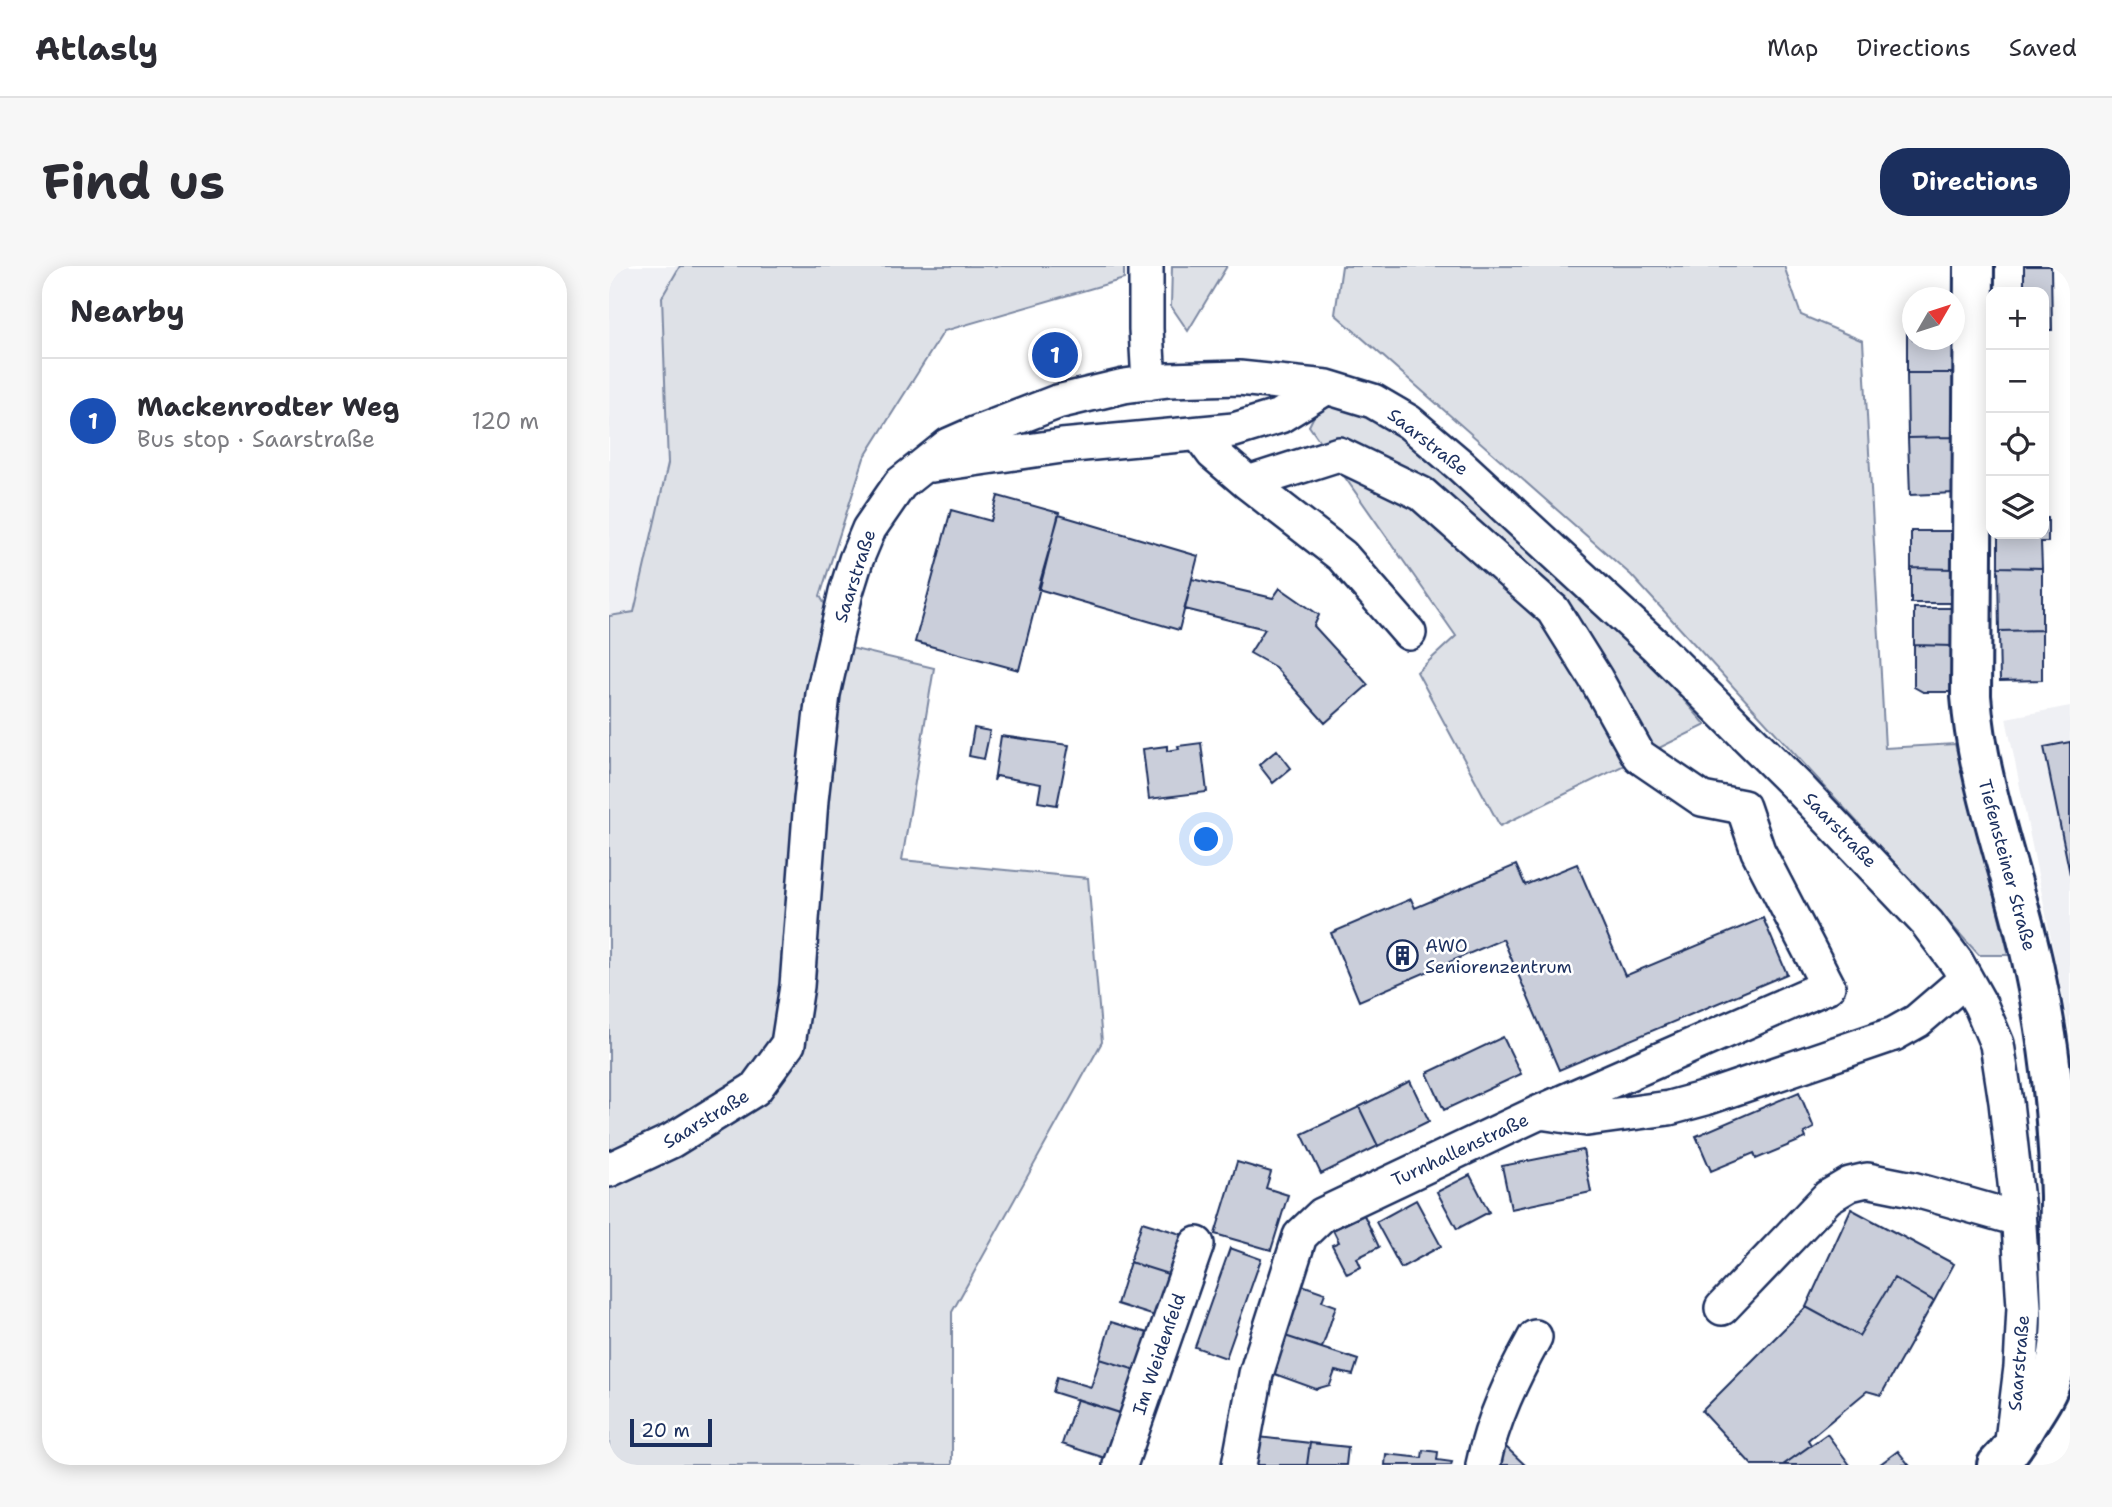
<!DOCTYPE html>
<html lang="en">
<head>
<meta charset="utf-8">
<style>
	:root { --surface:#fff; --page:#f7f7f7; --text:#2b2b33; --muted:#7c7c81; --line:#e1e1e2; --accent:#1b2f5e }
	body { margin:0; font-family:"Shantell Sans",sans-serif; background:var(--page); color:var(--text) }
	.controls { position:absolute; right:21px; top:21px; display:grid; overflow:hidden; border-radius:14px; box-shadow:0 4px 18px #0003 }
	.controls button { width:63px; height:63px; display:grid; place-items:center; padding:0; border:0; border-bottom:2px solid var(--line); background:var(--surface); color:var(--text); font:35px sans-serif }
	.compass { position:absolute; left:1293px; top:21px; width:63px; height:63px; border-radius:50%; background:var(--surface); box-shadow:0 4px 18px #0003; rotate:51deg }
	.scale { position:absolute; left:21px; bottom:18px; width:82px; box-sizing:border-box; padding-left:7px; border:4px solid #1b2f5e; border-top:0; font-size:19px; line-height:24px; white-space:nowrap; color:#1b2f5e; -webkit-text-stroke:5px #fff; paint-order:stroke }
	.you { position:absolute; left:598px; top:574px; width:24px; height:24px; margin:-18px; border:5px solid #fff; border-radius:50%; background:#1a73e8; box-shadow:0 0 0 10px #1a73e833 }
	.badge { display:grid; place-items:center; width:46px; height:46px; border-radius:50%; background:var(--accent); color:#fff; font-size:23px; font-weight:700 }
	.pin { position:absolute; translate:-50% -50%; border:4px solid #fff; box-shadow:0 2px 7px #0006 }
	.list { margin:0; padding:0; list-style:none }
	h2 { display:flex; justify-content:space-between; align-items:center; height:91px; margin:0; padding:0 28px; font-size:30px }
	h2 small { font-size:23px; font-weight:400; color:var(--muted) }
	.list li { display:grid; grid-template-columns:46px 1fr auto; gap:21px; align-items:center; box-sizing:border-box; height:126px; padding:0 28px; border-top:2px solid var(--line) }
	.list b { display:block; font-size:26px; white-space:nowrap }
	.list p { margin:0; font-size:23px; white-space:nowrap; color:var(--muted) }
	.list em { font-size:23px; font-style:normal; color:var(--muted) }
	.icon { flex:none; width:38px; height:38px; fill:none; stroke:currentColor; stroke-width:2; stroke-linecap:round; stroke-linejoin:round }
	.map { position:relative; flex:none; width:1461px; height:1199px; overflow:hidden; border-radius:28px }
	header { display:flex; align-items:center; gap:42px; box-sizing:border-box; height:98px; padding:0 35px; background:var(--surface); border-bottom:2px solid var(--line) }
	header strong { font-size:33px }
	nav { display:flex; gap:38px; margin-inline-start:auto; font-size:24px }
	.intro { display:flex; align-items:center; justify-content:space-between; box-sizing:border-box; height:168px; padding:0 42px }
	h1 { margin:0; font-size:49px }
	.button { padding:18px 32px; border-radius:28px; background:var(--accent); color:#fff; font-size:24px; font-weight:700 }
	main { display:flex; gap:42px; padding:0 42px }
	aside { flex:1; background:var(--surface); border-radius:28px; box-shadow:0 4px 18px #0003 }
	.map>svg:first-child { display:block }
</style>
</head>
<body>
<header>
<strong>Atlasly</strong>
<nav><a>Map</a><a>Directions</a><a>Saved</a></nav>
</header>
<div class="intro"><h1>Find us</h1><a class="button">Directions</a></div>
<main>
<aside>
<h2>Nearby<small></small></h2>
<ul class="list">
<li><span class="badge" style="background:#1a4fb4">1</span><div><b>Mackenrodter Weg</b><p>Bus stop · Saarstraße</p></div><em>120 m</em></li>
</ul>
</aside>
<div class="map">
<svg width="1461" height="1199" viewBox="0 0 1461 1199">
	<rect width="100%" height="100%" fill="#fff"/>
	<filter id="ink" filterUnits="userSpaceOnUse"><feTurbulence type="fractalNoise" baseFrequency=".0143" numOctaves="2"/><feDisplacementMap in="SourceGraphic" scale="14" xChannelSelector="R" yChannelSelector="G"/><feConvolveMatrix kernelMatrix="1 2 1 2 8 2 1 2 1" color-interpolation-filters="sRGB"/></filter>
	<g filter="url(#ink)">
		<path fill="#eff0f4" d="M0,0H71L53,31L59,198L25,346L0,349Z
			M1461,440V766L1397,452Z"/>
		<path fill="#dee1e7" stroke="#7c88a2" stroke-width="2" d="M71,0H515V13L335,65L255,192L211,330L241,382L325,402L293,594L479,612L493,776L343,1046V1199H0V350L25,346L59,198L53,31Z
			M563,0H618L579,65L562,40Z
			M733,0H1175L1192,49L1254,75L1276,482L1346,478L1400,689H1370L1022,309L726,48Z
			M713,134L791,162L975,322L1097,459L891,560L808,406L847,370L700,160Z"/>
		<path fill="#caceda" stroke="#1b2f5e" stroke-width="2" d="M1415,0H1442L1443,64H1435V26H1415Z
			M1298,60H1304V74H1344V107H1298Z
			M1298,107H1344V171L1299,172Z
			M1344,171L1346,227L1301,229L1299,172Z
			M389,230L450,247L410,404L306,376L342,244L382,255Z
			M450,249L589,290L570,364L429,323Z
			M1435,252H1439V276H1432L1433,302L1389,301V268H1435Z
			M1302,265H1345V303L1302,302Z
			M1389,301L1433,302V364L1390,365Z
			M1302,302L1345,303L1344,337H1302Z
			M583,313L664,332L671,322L710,349L705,360L759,419L716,457L666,401L641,387L656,363L576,343Z
			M1305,342H1343V380L1305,379Z
			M1433,364V414L1391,415L1390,365Z
			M1305,379L1343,380L1342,426H1314L1305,421Z
			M365,462L381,465L375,493L360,490Z
			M392,470L460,479L448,539L429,536L432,518L387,510L385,515Z
			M1461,476V608L1435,481Z
			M592,477L598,526L540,533L534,483L558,480V485L570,483L569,480Z
			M668,484L682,502L664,517L650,499Z
			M968,598L1016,710L1154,652L1178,708L950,804L894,673L750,735L722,667L802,633L806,642L907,599L916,619Z
			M894,771L912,808L835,844L818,807Z
			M801,815L820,855L769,880L750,841Z
			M1190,826L1205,862L1195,867L1197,872L1147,893L1145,887L1102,905L1087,870Z
			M750,841L769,880L712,908L693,868Z
			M974,884L982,926L902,943L893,900Z
			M628,896L662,906L657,922L679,929L662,984L606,968Z
			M861,909L880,946L848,963L828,926Z
			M807,934L832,980L792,1002L767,956Z
			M1242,943L1345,998L1325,1035L1285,1012L1250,1070L1197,1041Z
			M755,949L770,981L748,992L752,1001L738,1008L723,979L730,976L724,964Z
			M533,956L575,969L562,1009L521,996Z
			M621,982L652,993L617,1092L586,1081Z
			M521,996L562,1009L549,1051L508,1038Z
			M1285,1012L1325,1035L1272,1129L1258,1125L1199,1174L1202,1179L1174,1199H1143L1093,1145L1197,1041L1250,1070Z
			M690,1018L716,1027L713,1035L727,1040L713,1082L673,1069Z
			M502,1056L542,1068L530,1105L491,1093Z
			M673,1069L749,1094L744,1109L726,1105L721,1119L707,1123L660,1106Z
			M491,1093L530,1105L517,1149L444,1126L448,1111L482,1121Z
			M468,1133L517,1149L502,1194L453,1178Z
			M1218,1168L1241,1199H1174Z
			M649,1171L701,1177L698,1199H646Z
			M701,1177L739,1181L737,1199H698Z
			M897,1181L916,1199H881Z
			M814,1184L829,1186L828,1194L843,1196L842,1199H776L777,1188L813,1192Z
			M1289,1185L1300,1199H1270Z"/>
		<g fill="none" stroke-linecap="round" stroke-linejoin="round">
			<defs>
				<path id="minor" d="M537,0V63L540,117
					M590,168L604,187L639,217L730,188L813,228L944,344L987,413L1030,490L1093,533L1134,541L1149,585L1219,720L931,846
					M323,199L453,180L625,164L671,150L718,121
					M639,217L733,290L800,367
					M0,904L62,875L146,823L179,778L188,720L202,534L214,428L237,326L247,294L260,263L291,218L340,179L365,168L448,136L515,120L559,114L630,112L718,121L764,135L800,156L852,200L1048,381L1190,522L1318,657L1348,697L1372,740L1388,778L1397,836L1409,944L1415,1041L1412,1101L1402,1183
					M1113,1042L1219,931L1241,918L1258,914L1303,923L1409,953
					M511,1199L588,978
					M630,1199L647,1108L691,970L713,949L931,846L978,853L1060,842L1097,832L1285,768L1308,755L1357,713
					M874,1199C883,1154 904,1111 926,1071"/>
				<path id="major" d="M1365,0L1362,430C1369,523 1406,612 1425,703C1441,777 1449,854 1451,930C1451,947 1450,965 1450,983C1450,1024 1457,1069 1444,1109C1439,1126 1428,1142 1419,1156C1410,1172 1401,1186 1388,1199"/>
			</defs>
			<use href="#minor" stroke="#1b2f5e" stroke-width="38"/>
			<use href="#major" stroke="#1b2f5e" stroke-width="44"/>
			<use href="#minor" stroke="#fff" stroke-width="33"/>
			<use href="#major" stroke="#fff" stroke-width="38"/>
		</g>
	</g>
	<defs>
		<symbol id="building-ring" viewBox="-11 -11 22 22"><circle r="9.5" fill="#fff" stroke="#1b2f5e" stroke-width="1.5"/><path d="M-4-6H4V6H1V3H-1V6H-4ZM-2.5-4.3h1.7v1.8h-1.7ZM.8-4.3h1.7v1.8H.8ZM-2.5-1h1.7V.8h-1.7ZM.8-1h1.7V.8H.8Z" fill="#1b2f5e"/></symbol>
	</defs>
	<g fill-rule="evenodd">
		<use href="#building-ring" x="776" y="672" width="35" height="35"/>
	</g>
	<g text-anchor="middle" stroke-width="5" stroke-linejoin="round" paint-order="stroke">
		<g font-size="18" fill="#1b2f5e" stroke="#fff">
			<text transform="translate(819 176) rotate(38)" y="6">Saarstraße</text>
			<text transform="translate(246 310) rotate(-72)" y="6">Saarstraße</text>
			<text transform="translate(1231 564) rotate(46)" y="6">Saarstraße</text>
			<text transform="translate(1398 599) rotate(75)" y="6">Tiefensteiner Straße</text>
			<text transform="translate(97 853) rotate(-31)" y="6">Saarstraße</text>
			<text transform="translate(851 884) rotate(-25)" y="6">Turnhallenstraße</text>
			<text transform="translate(550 1088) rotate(-71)" y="6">Im Weidenfeld</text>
			<text transform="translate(1410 1097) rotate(-85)" y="6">Saarstraße</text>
		</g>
		<g font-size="18" fill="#1b2f5e" stroke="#fff" text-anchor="start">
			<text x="816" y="686">AWO<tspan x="816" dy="21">Seniorenzentrum</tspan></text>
		</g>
	</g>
</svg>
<div class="controls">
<button>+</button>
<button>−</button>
<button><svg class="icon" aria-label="locate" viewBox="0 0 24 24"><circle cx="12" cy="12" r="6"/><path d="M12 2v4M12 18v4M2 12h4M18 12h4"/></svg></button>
<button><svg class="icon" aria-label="layers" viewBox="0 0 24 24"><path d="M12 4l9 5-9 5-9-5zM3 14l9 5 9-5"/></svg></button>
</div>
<svg class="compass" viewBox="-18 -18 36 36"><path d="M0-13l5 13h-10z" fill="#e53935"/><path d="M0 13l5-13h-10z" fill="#7c7c81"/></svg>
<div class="scale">20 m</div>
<div class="you"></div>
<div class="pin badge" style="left:446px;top:89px;background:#1a4fb4">1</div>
</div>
</main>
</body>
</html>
